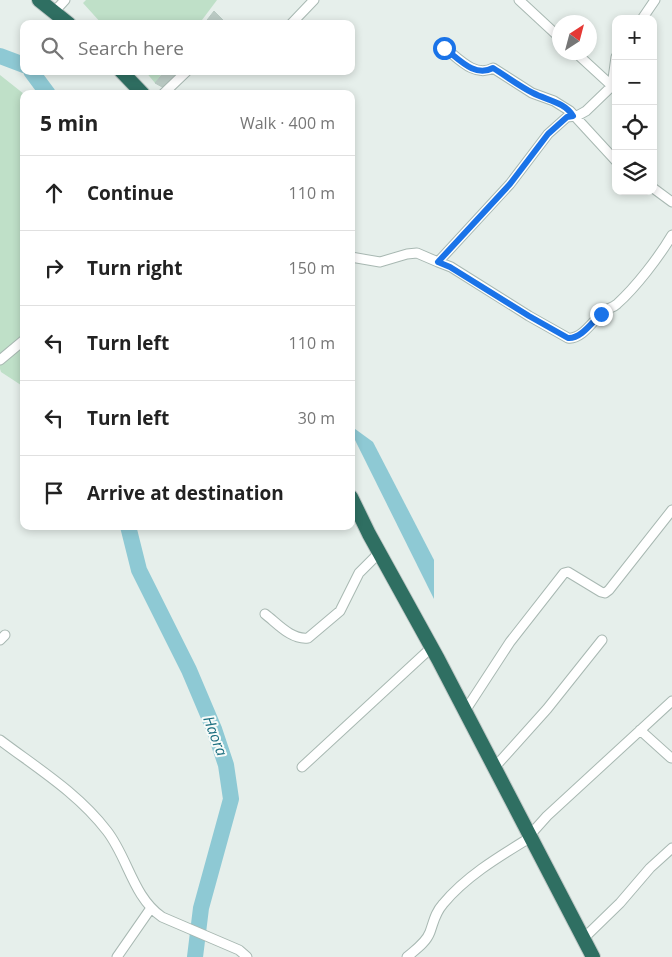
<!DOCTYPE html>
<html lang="en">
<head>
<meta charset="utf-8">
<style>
	:root { --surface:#fff; --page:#f2f2f2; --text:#222; --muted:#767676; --line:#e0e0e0 }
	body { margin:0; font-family:"Open Sans",sans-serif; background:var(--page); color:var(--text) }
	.controls { position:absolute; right:15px; top:15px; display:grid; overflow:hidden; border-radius:10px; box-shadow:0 2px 8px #0003 }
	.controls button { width:45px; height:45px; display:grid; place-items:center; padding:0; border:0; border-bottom:1px solid var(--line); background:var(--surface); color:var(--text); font:25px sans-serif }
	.compass { position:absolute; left:552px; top:15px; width:45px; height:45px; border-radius:50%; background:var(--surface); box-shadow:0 2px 8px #0003; rotate:36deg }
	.stop { position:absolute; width:15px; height:15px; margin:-11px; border:4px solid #1a73e8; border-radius:50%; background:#fff }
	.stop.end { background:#1a73e8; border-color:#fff; box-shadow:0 1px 5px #0008 }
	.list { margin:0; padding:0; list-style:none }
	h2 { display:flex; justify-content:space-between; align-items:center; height:65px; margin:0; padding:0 20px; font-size:21px }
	h2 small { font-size:16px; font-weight:400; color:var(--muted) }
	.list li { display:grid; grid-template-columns:32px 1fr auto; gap:15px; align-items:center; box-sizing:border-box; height:75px; padding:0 20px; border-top:1px solid var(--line) }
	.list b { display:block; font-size:19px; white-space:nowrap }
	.list em { font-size:16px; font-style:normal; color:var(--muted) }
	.icon { flex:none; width:28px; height:28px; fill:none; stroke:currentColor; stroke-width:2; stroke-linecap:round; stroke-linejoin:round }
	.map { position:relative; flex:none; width:672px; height:957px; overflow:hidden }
	.search { position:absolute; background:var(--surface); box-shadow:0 2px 8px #0003; left:20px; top:20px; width:335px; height:55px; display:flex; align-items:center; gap:12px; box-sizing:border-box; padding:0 18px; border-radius:10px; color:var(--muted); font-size:19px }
	.panel { position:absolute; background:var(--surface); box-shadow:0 2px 8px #0003; left:20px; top:90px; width:335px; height:440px; border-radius:10px }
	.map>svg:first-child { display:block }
</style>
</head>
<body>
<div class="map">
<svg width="672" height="957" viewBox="0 0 672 957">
	<rect width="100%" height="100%" fill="#e6efeb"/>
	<path fill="#bfe0c8" d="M86,0H217L199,24H102L83,3Z
		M145,71H164L155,83Z
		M0,75L24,94V387L1,372L0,369Z"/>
	<path fill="#8ec9d4" d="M351,426L373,442L434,560V599L351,432Z"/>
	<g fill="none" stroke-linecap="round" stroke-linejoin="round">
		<path stroke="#8ec9d4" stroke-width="16" d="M0,56L24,65
			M31,71L48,94
			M128,526L139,570L189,670L214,729L226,765L231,799L201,908L195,957"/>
	</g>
	<path fill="#bbcac4" stroke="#b8c9c2" d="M214,11L226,23V24H204Z
		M165,71H180L164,88L155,83Z"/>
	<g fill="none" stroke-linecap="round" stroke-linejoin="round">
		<defs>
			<path id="minor" d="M519,0L560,38
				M54,12L65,0
				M642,19L655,0
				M291,24L314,0
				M445,48C458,58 475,78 493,68L532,93L554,101L570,111L616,161
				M575,52L612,86
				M163,94L187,71
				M653,188L672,202
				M351,257L380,262L407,254L417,253L438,262L510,184L548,134L567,117L577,116L586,111L612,86L616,57
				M438,262L451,267L529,316L568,338C582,340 594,319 604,311C608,308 613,308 617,304C636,287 659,257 672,235
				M0,360L24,340
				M265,614C277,623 291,640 308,638L340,611L359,573L379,553
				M0,640L5,635
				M465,711L510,642L564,573L568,572L601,592L605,593L609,590L672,510
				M640,730L671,758
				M0,740C37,768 78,793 107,831C128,858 133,897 162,917L239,950L247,957
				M302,767L432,647
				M494,768L547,709L602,640
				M530,835L547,816L672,701
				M584,938L620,903L650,868L672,848
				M117,957L151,908
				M407,957C415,950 426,943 430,932C434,921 435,913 443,904C466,876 500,856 531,837"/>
			<path id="highway" d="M39,0L69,24
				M121,71L143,94
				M351,497L369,534L438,659L593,957"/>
		</defs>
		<use href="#minor" stroke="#a8b8b2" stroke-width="11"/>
		<use href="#highway" stroke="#c2cac8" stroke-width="16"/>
		<use href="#minor" stroke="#fff" stroke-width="9"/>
		<use href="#highway" stroke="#2f6f62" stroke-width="14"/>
	</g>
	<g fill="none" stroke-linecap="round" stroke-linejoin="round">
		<path stroke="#1a73e8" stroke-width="6" d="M444,48C458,58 474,78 493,68C506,76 519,86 533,93C546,100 565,102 573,116L567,117L548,134L510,184L438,262L450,267L529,316L568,338C581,339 592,322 601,314"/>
	</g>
	<g text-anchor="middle" stroke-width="4" stroke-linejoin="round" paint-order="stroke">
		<g font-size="15" font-style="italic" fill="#1c6f80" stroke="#f7fbf9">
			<text transform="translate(215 736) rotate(69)" y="5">Haora</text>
		</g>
	</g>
</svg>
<div class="controls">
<button>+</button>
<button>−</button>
<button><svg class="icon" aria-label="locate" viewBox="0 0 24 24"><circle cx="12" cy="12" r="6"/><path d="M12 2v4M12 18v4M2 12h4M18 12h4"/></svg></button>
<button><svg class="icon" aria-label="layers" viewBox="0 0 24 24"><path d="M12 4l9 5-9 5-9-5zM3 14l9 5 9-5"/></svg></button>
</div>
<svg class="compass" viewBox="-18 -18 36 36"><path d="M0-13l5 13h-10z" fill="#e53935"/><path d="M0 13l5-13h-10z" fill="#767676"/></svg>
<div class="stop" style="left:444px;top:48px"></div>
<div class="stop end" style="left:601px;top:314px"></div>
<div class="search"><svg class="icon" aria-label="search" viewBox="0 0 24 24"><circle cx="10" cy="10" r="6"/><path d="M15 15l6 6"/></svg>Search here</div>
<section class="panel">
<h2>5 min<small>Walk · 400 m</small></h2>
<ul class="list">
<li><svg class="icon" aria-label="ahead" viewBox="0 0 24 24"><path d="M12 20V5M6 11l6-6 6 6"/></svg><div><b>Continue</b></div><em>110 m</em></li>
<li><svg class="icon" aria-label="right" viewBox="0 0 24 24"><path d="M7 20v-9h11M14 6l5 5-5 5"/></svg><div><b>Turn right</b></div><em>150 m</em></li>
<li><svg class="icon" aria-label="left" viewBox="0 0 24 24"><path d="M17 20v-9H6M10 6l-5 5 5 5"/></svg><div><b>Turn left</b></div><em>110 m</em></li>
<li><svg class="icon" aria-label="left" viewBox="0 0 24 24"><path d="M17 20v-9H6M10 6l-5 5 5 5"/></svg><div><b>Turn left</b></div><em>30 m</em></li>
<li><svg class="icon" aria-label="arrive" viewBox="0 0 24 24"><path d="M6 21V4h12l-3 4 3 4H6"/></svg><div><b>Arrive at destination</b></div></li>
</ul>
</section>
</div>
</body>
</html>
